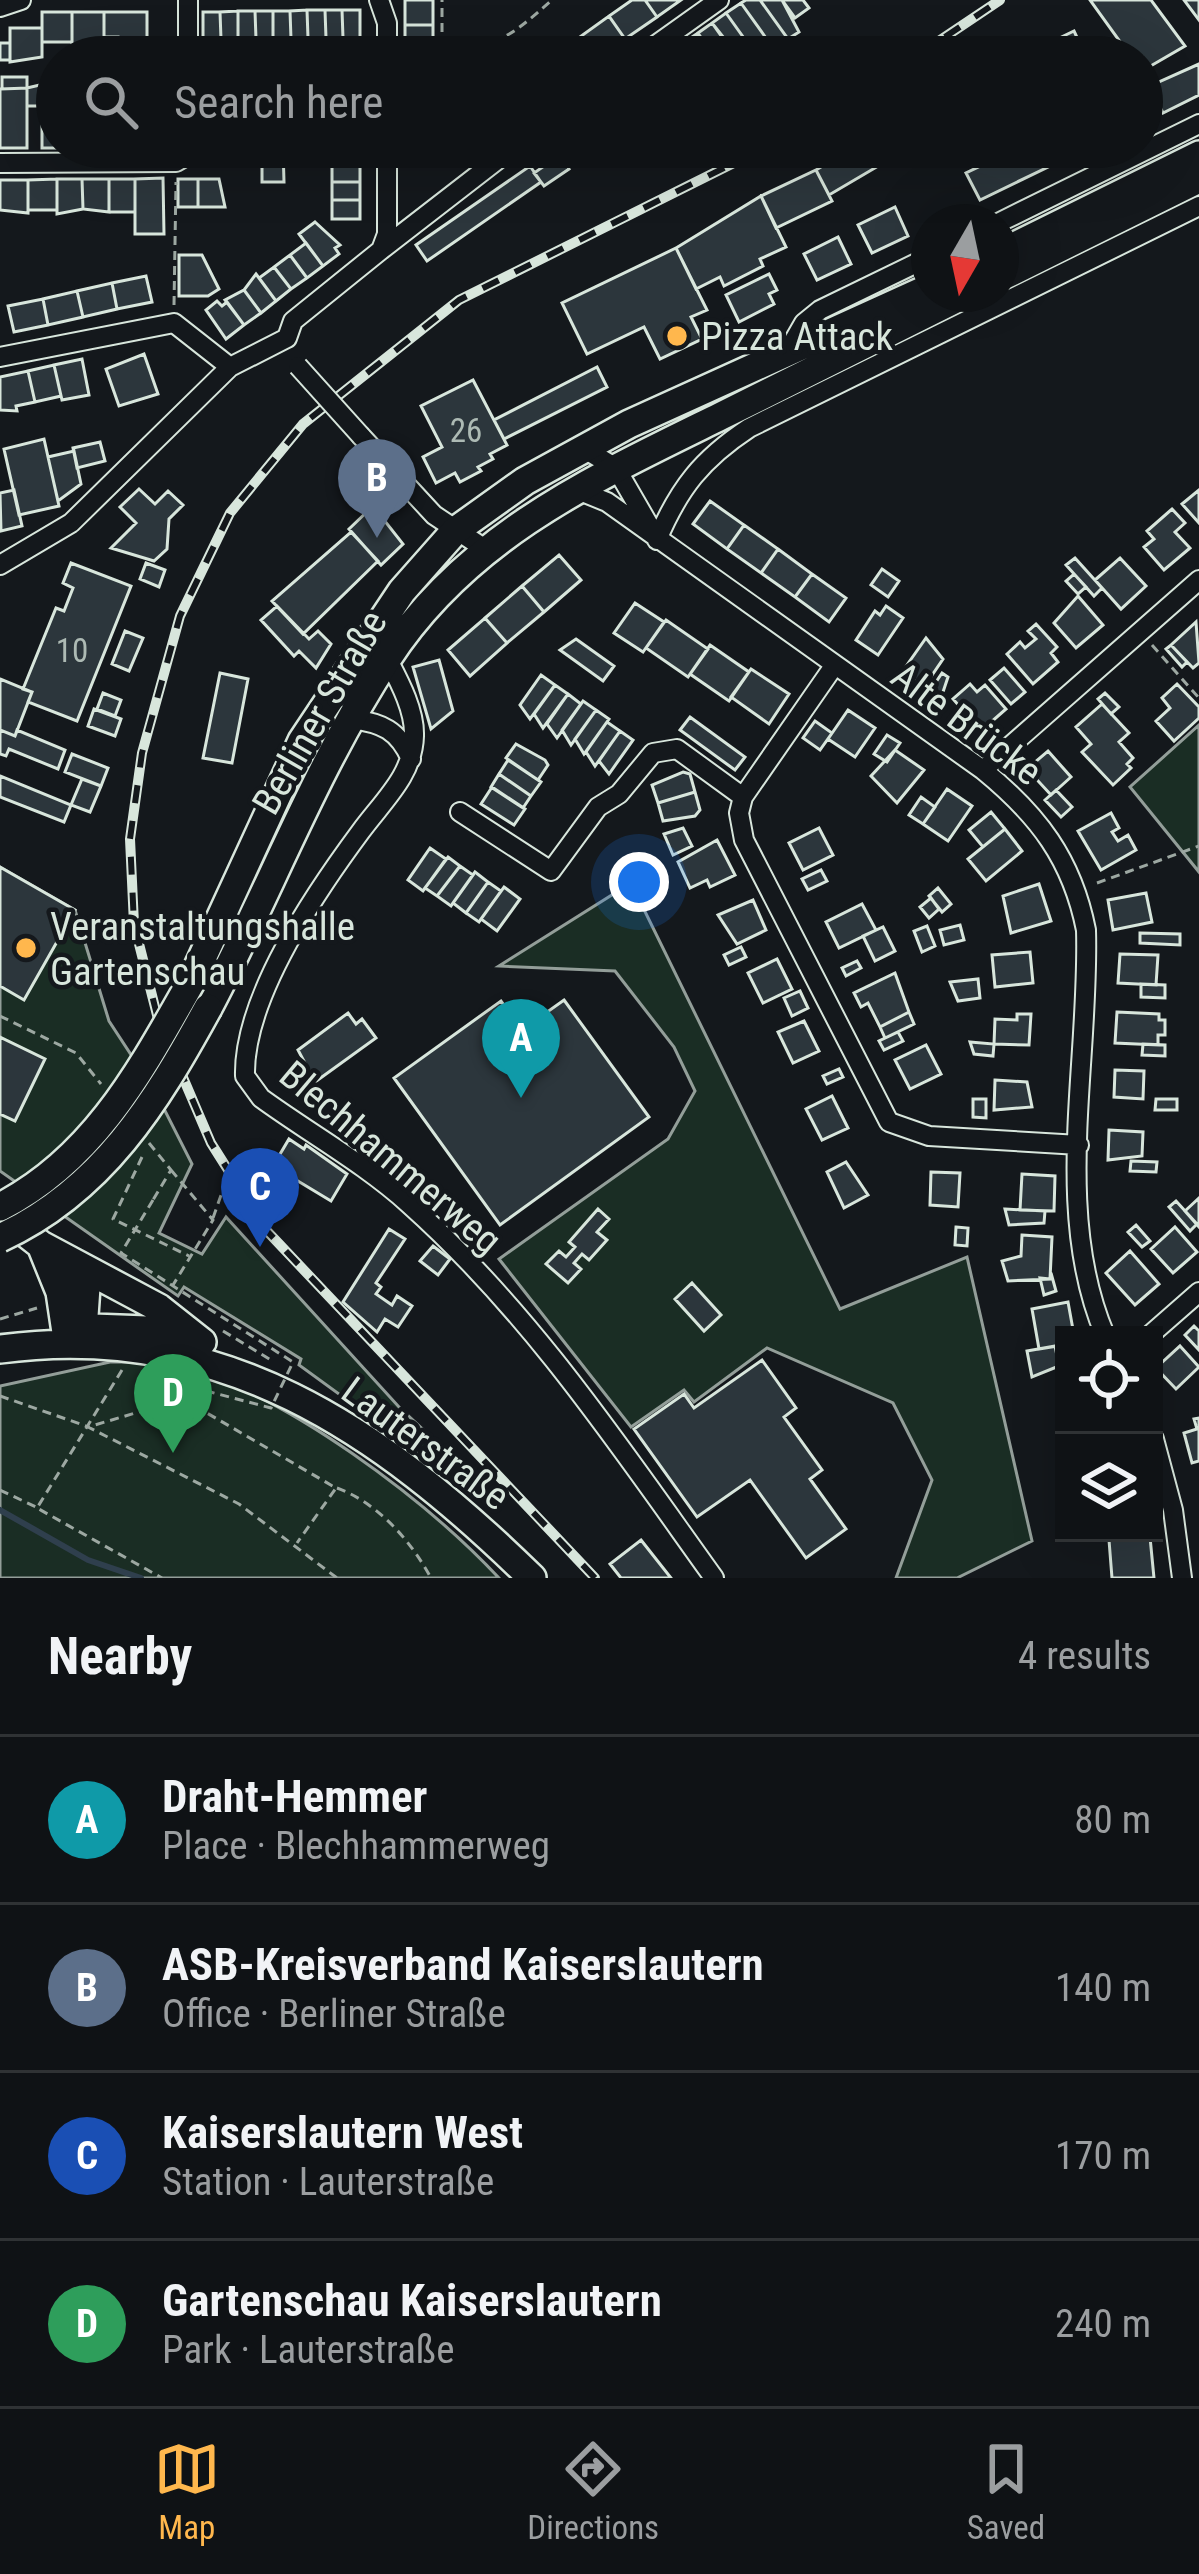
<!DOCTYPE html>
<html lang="en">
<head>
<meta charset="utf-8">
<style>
	:root { --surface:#0f1215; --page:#1d2022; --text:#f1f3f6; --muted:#9b9ea0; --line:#2f3234; --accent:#ffb74d }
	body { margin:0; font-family:"Roboto Condensed",sans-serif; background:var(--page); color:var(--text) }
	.controls { position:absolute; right:36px; bottom:36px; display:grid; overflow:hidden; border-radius:0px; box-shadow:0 12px 48px #0002 }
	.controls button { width:108px; height:108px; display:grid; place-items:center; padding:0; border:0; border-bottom:3px solid var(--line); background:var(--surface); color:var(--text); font:60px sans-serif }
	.compass { position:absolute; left:911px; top:204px; width:108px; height:108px; border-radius:50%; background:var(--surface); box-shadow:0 12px 48px #0002; rotate:189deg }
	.you { position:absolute; left:639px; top:882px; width:42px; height:42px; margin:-30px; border:9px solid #fff; border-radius:50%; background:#1a73e8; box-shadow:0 0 0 18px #1a73e833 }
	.badge { display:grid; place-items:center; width:78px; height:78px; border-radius:50%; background:var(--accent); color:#fff; font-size:39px; font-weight:700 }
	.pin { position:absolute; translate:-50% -99px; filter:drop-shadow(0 3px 6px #0008) }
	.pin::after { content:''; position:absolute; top:63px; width:42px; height:36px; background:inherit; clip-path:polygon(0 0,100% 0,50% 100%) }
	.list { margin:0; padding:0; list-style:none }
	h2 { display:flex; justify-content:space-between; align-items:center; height:156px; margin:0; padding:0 48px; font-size:51px }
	h2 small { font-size:39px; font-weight:400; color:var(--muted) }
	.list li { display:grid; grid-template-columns:78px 1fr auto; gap:36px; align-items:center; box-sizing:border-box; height:168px; padding:0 48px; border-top:3px solid var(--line) }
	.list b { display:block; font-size:45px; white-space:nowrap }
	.list p { margin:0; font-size:39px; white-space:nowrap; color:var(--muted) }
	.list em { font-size:39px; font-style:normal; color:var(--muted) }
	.icon { flex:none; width:66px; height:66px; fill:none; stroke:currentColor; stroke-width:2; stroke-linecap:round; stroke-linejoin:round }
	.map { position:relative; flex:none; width:1199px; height:1578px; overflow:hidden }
	.search { position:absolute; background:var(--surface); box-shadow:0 12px 48px #0002; left:36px; right:36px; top:36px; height:132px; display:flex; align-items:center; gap:30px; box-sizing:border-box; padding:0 42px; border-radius:66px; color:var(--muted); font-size:45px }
	.sheet { height:828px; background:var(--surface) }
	nav { display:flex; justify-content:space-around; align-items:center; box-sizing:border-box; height:168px; border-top:3px solid var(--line); background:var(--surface); font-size:33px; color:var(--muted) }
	nav a { display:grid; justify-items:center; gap:6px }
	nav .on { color:var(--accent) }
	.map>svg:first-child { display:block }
</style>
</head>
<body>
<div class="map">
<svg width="1199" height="1578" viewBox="0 0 1199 1578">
	<rect width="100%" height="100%" fill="#14181c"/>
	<path fill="#1a2d24" stroke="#939e99" stroke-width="3" d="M1199,725V872L1130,787Z
		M0,867L75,910L109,1021L156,1093L192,1164L159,1233L202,1254L226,1217L399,1407L475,1478L464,1485L299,1365L301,1359L184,1287L178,1296L0,1171Z
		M631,883L840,1309L967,1257L1032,1541L957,1578H896L932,1480L893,1403L767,1348L694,1402L684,1390L631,1427L499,1259L668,1139L695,1091L674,1047L615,971L499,966Z
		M110,1362C133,1362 162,1361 184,1367C288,1396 425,1499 499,1578H0V1386Z"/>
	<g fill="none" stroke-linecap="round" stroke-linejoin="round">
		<path stroke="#2f3f4d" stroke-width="6" d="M0,1510L88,1560L141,1578"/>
	</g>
	<path fill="#2c363c" stroke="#d8e6dc" stroke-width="3" d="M405,0H433V25H405Z
		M632,0H645L657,17L625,39L609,16Z
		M645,0H681L657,17Z
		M746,0H760L788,39L777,47L766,38L741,3Z
		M760,0H782L799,32L788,39Z
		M782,0H803L809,8L795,18Z
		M1090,0H1151L1185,46L1142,71V57H1131Z
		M1184,0H1199V20Z
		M741,3L766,38L751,48L726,13Z
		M307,10L308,38L291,39L290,11Z
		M307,10H325L326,38H308Z
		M325,10H342L343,38H326Z
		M342,10H360V38H343Z
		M238,11V39H221L220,12Z
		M238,11H255L256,39H238Z
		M255,11H273V39H256Z
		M273,11H290L291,39H273Z
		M42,12H72V42H42Z
		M72,12H104V41L72,45Z
		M104,12H147V49H118V37H104Z
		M203,12H220L221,39L203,40Z
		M726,13L751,48L739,57L712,23Z
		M609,16L625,39L590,57L577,39Z
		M712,23L736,57H714L698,33Z
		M405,25H433V57H405Z
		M10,28H42V57L10,62Z
		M1074,31L1086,57H1020Z
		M698,33L714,57H693L683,43Z
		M577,39L590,57H551Z
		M0,43H10V60H0Z
		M683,43L693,57H677L673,51Z
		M118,49H147V57H118Z
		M1199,64V95L1163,113L1150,86Z
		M2,77H27V88L2,89Z
		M44,84H56V106H27V88Z
		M27,88V148H0V89Z
		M42,120H57L58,148H42Z
		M203,147H232V162H203Z
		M262,147H283L284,182H262Z
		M332,147H360V163L332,164Z
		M556,147H590L568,163Z
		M854,147H876L885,162L829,195L816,170Z
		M1020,147H1038L1048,167L980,200L966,173Z
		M560,155L569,169L544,186L534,173Z
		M360,163V182H332V164Z
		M530,166L541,182L427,261L416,245Z
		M816,170L832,201L776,228L761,196Z
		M163,178L164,234H135V179Z
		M57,179H82L83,209L57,214Z
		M57,179V210H28V180Z
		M82,179H109V212L83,209Z
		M109,179H135V212H109Z
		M178,179H198V207H178Z
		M198,179H219L225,207H198Z
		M0,180H28V213L0,210Z
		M332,182H360V200H332Z
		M761,196L786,247L760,259L763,266L724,286L720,277L696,289L676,248Z
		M332,200H360V219H332Z
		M895,207L908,236L872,253L858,225Z
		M315,222L340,245L335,248L339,254L323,266L299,234Z
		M838,237L851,264L817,280L804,254Z
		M306,243L323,266L307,278L290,255Z
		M676,248L707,310L691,317L702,339L660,359L644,327L587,354L562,303Z
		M179,255H202L219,289L208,296H179Z
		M290,255L307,278L291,289L274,267Z
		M274,267L291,289L276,301L259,278Z
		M256,274L276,301L261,313L244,290Z
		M769,274L777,290L769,294L774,304L739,322L726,295Z
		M146,276L152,302L117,309L112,283Z
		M112,283L117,309L83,317L77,291Z
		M244,290L261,313L244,325L225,300Z
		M77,291L83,317L48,325L43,299Z
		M43,299L48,325L14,332L8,306Z
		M217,301L222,306L227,302L244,325L226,339L206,310Z
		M144,354L158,394L119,406L106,369Z
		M82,359L89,395L62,400L54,365Z
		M54,365L61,396L35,402L28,371Z
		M597,367L607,387L504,439L494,420Z
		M28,371L35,402L16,406L17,411L0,410V377Z
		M473,380L507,445L490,454L493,459L478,467L481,471L460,482L455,473L436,483L423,457L442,447L421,406Z
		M44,439L59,506L19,515L4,449Z
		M100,442L105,461L77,468L73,448Z
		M74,451L81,484L58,501L48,457Z
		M139,489L155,504L168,491L183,505L169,519L167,549L154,561L111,548L136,523L120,507Z
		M14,490L22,526L1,531L0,493Z
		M1199,490V523L1182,504Z
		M710,501L744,525L727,549L693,524Z
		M373,506L403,544L381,565L349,529Z
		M1172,509L1185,523L1175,532L1190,548L1164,570L1144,547L1154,539L1147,531Z
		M744,525L778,549L761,573L727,549Z
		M351,532L378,561L303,634L272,601Z
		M778,549L812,574L795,597L761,573Z
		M559,555L581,580L544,612L522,586Z
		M1075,558L1102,588L1094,596L1066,565Z
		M1120,558L1146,586L1121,609L1095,580Z
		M71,563L131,586L77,721L28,702L32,692L23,689L56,608L64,611L73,588L63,583Z
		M146,563L165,570L159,587L140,579Z
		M882,569L899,581L888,597L871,585Z
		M812,574L846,598L829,622L795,597Z
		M1074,574L1086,587L1078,594L1066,581Z
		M522,586L544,612L507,643L485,618Z
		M1078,596L1103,625L1076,648L1054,623Z
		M635,603L664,622L643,652L614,633Z
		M277,606L309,639L318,631L331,644L316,668L299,651L294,656L261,620Z
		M886,606L903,618L878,655L856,640L875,611L880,615Z
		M485,618L507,643L470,676L448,650Z
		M666,620L708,649L688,677L646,648Z
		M1196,622L1199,663L1193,668L1171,645Z
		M1036,624L1057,647L1051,653L1058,662L1033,684L1007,654L1020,642L1025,648L1036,639L1028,631Z
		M125,631L143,638L129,671L112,664Z
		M926,638L943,659L924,687L902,672Z
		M576,639L614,666L603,681L560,650Z
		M710,645L749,672L729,701L690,674Z
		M1171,645L1187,662L1182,667L1166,649Z
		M439,660L453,711L431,729L413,667Z
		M1004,668L1025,692L1011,704L990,680Z
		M751,669L789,694L769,724L731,697Z
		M220,673L248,679L232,763L203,758Z
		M942,673L948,677L941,698L930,691Z
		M541,675L555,685L530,719L520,705Z
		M0,679L32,692L15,736L0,730Z
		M970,684L977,692L985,685L1006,709L981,731L953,699Z
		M1177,684L1199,707V718L1174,741L1156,721L1170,708L1162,698Z
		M555,685L568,694L543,728L534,714Z
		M103,693L121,700L115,716L97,709Z
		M1105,693L1119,707L1111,714L1098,699Z
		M568,694L581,704L557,738L547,724Z
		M583,701L596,710L571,745L562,730Z
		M1102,704L1129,733L1119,742L1133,758L1127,764L1131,768L1113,785L1082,752L1091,744L1076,727Z
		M94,709L121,719L115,736L88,726Z
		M596,710L609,719L584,754L575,739Z
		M848,710L875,728L855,757L828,739Z
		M690,717L745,757L735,770L680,730Z
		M815,721L832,733L820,750L803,738Z
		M607,722L620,731L595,766L586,752Z
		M0,730L15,736L17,730L65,750L58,769L9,749L6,756L0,754Z
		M620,731L633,740L609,774L599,761Z
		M887,735L900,743L887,762L874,754Z
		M516,744L545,760L548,765L538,780L506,758Z
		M895,750L924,770L897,803L871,776Z
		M1048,751L1071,777L1051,795L1027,769Z
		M72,754L108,768L101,786L65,772Z
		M508,760L541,782L531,796L499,774Z
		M683,772L690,774L695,792L658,803L652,785Z
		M499,774L531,796L523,808L491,787Z
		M0,776L71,805L64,822L0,797Z
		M82,779L101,786L90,812L71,805Z
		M492,787L525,809L514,825L481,804Z
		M947,789L972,806L948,841L923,824Z
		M1056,790L1072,807L1061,817L1045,800Z
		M695,792L700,810L695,816L663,821L658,803Z
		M921,797L935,807L923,824L909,815Z
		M991,812L1005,829L983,847L969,830Z
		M1111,813L1119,828L1112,832L1118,841L1128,835L1136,850L1101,870L1078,831Z
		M683,828L692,846L673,855L664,834Z
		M819,828L833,855L803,870L789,843Z
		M1005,829L1022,851L986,881L968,859Z
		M717,840L735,875L710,887L707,880L690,888L678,862Z
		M430,848L446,859L423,891L408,880Z
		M448,857L460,866L437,896L425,888Z
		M460,866L473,875L451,906L437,896Z
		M0,867L75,910L24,1000L0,986Z
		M821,870L827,881L808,890L802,879Z
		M475,872L488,882L466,913L453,903Z
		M488,882L501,891L479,922L466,913Z
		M1039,884L1051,921L1011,933L1003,896Z
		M504,887L520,899L497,931L481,919Z
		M938,888L951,904L942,912L929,896Z
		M1146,893L1152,922L1113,930L1108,900Z
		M931,898L939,909L929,918L920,907Z
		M753,900L766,930L737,944L718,915Z
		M862,904L876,930L839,948L826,922Z
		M960,925L964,940L944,945L940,930Z
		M927,926L935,946L922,952L914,931Z
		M883,927L895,951L875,961L863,936Z
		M1140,933L1180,934V945L1140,943Z
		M741,947L746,957L729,965L724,955Z
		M1030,952L1033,983L995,987L992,955Z
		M1120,954L1158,955L1156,985L1118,983Z
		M777,959L792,989L763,1003L748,973Z
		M857,961L861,968L846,976L842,968Z
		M895,973L909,1012L880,1027L868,1003L861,1007L854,993Z
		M978,979L980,998L958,1001L950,982Z
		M1141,984L1165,985V998L1141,997Z
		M800,991L808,1008L792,1016L784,998Z
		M564,1000L649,1117L500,1225L394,1078L501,1001L522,1030Z
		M909,1012L914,1024L885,1038L880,1027Z
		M1117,1012L1159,1014V1020H1165V1035H1158V1045L1115,1043Z
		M348,1013L356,1024L362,1019L376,1038L315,1082L298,1050Z
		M1017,1014H1031L1029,1045L994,1044L995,1019L1017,1020Z
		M804,1021L819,1051L793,1063L778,1032Z
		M898,1032L903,1041L884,1050L879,1041Z
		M0,1037L45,1059L15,1121L0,1114Z
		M970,1042L994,1044L993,1056L974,1054Z
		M1143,1044L1165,1045V1056L1142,1055Z
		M926,1045L941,1074L910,1089L895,1060Z
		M839,1069L843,1077L827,1084L823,1076Z
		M1115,1070L1144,1071L1143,1099L1114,1097Z
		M995,1080L1027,1082L1032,1107L994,1110Z
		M832,1096L848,1128L822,1140L806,1109Z
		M973,1099H986V1118L973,1117Z
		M1156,1099H1177V1110H1155Z
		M1109,1130L1143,1132L1142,1156L1108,1160Z
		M289,1139L304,1149L306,1145L347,1174L331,1201L273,1166Z
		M1131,1161L1157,1162L1156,1172L1130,1171Z
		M846,1162L868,1195L844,1208L827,1172Z
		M931,1172L960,1173L958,1207L930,1205Z
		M1022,1174L1055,1176L1054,1211L1020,1210Z
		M1199,1198V1227L1185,1211Z
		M1176,1201L1197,1224L1190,1231L1169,1207Z
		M598,1209L609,1219L597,1232L607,1240L589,1260L582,1254L574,1263L581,1269L568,1283L546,1264L559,1251L566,1257L575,1247L569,1242Z
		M1005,1209L1045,1211L1044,1223L1009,1225Z
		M1136,1225L1150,1241L1142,1247L1128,1232Z
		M956,1227L968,1228L967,1246L955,1245Z
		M1175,1227L1197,1252L1173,1273L1151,1249Z
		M389,1229L405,1239L376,1283L381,1287L376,1294L392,1305L397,1296L412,1306L398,1327L385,1319L377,1332L343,1302Z
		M1022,1235L1052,1237L1050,1279L1008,1281L1002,1261L1021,1256Z
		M433,1246L450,1259L438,1275L420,1261Z
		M1130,1251L1159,1284L1135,1305L1106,1273Z
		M1051,1273L1056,1291L1044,1295L1040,1278L1050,1279Z
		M692,1283L721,1315L704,1331L675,1299Z
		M1068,1302L1074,1335H1064V1345L1039,1349L1032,1309Z
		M1194,1326L1199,1331V1350L1185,1335Z
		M1055,1346L1059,1366L1032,1377L1027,1351Z
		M1180,1346L1199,1367L1176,1389L1156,1368Z
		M762,1360L796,1408L784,1417L822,1470L810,1479L846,1529L806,1558L750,1480L697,1517L634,1429L684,1394L694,1408Z
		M1199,1418V1461L1192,1463L1184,1433L1197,1429L1194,1419Z
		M1150,1537L1154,1578H1112L1109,1540Z
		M641,1540L671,1578H621L610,1564Z"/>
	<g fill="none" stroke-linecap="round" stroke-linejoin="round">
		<defs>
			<path id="street" d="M379,0L387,23V57
				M0,7L21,0
				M188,57V0
				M639,57L719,0
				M0,163L176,162L188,155V147
				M1000,222L1199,124
				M381,250L514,147
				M287,338L293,321L381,250L387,234V147
				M789,349L804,323L820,310L929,257
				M0,357L174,323L230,367
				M361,436L434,515L485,549
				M583,448L616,468L657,539
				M575,489L607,502L983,770C1038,815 1072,859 1086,930C1090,1061 1052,1211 1105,1335
				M657,540C679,488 702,459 749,428L1199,206
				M0,565L71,523L230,367L287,338
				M387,658C399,681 415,710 414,736C413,775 383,801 361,831C315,893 243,998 245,1076L261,1098C309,1133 365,1164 409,1204C531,1313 620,1447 714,1578
				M834,666L743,797L739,813L744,840L889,1122L929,1136L1079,1145
				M352,719C382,723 398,730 411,759
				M983,770L1199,580
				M460,812L551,871L598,807L619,794L653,753L677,749L743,797
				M1150,1335L1199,1292
				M1154,1439L1173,1510L1182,1578"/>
			<path id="secondary" d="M1001,253L1199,155
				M1001,277L1199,179
				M191,982L302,741L402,591L455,531L525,481L629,424L929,288
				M208,1008C269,893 315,769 387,659C467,536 593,479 721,416C802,375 884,335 966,294
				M4,1216L41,1245L159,1308L202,1342
				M41,1245L60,1292L67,1339
				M65,1258L86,1287L83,1330
				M93,1328L146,1330L191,1340
				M0,1349C220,1319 381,1430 532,1578"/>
		</defs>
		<use href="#street" stroke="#d8e6dc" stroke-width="22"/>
		<use href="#secondary" stroke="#d8e6dc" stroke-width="32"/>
		<path stroke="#9da8a2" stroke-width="3" stroke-dasharray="9 6" stroke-linecap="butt" d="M442,47V0
			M442,57V49C498,48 511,36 552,0
			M458,147L467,160
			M408,159L419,147
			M174,305L176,182
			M1152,645L1199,698
			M1097,883L1199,846
			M0,1016L76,1053L101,1084
			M149,1143L171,1170L153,1200
			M142,1157L113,1219L189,1256
			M171,1170L213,1220L173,1285
			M213,1218L225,1184
			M0,1319L37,1308
			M223,1331L271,1360
			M122,1370L37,1508L162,1578
			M161,1380L160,1386L168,1391L159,1406L88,1427L239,1504L337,1578
			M169,1391L336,1488L297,1543
			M0,1396L86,1426
			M337,1488C378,1503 411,1541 431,1578
			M0,1490L36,1507"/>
		<use href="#street" stroke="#14181c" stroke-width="18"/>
		<use href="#secondary" stroke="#14181c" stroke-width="27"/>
		<defs>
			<path id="rail" d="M915,57L1000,0
				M595,1578L266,1230L211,1143L158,1019L134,924L130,839L142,753L180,616L230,513L303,424L459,300L766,147"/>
		</defs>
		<use href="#rail" stroke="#d8e6dc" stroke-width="10"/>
		<use href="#rail" stroke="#14181c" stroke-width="6" stroke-dasharray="18" stroke-linecap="butt"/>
		<defs>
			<path id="street-bridge" d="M298,366L361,436"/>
			<path id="secondary-bridge" d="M0,1207C94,1159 141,1070 191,982
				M0,1238C102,1191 156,1103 208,1008"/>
		</defs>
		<use href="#street-bridge" stroke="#d8e6dc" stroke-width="22" stroke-linecap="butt"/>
		<use href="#secondary-bridge" stroke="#d8e6dc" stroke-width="32" stroke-linecap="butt"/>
		<path stroke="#9da8a2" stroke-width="3" stroke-dasharray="9 6" stroke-linecap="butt" d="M153,1200L121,1253L293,1362L271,1408L161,1379"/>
		<use href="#street-bridge" stroke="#14181c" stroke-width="18"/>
		<use href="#secondary-bridge" stroke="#14181c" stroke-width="27"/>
	</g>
	<g fill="#ffb74d" stroke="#14181c" stroke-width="4.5">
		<circle cx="677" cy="336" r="12"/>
		<circle cx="26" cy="948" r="12"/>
	</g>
	<g text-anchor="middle" stroke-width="9" stroke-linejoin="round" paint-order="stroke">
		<g font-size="33" fill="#adbab4">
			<text x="466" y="442">26</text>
			<text x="72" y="662">10</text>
		</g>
		<g font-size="39" fill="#d8e6dc" stroke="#14181c" text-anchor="start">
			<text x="701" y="350">Pizza Attack</text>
			<text x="50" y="940">Veranstaltungshalle<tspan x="50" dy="45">Gartenschau</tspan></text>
		</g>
		<g font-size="39" fill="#d8e6dc" stroke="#14181c">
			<text transform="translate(319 712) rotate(-60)" y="14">Berliner Straße</text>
			<text transform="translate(967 723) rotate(37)" y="14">Alte Brücke</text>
			<text transform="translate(391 1157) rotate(40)" y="14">Blechhammerweg</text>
			<text transform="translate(426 1443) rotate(36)" y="14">Lauterstraße</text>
		</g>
	</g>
</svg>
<div class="controls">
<button><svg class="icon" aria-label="locate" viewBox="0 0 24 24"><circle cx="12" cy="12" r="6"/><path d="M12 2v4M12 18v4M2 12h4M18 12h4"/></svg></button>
<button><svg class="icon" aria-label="layers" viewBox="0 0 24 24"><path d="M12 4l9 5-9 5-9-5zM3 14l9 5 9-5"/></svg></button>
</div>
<svg class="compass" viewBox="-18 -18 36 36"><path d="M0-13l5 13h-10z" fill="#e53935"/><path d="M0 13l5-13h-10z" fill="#9b9ea0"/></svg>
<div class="you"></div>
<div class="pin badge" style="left:521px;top:1098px;background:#0f9aa8">A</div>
<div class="pin badge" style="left:377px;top:538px;background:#5c6f8a">B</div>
<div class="pin badge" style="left:260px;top:1247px;background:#1a4fb4">C</div>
<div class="pin badge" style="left:173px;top:1453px;background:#2e9e5b">D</div>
<div class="search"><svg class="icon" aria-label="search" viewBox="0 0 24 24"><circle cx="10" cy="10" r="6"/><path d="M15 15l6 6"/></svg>Search here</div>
</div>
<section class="sheet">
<h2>Nearby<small>4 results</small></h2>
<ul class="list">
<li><span class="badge" style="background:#0f9aa8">A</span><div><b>Draht-Hemmer</b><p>Place · Blechhammerweg</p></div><em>80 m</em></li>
<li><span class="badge" style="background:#5c6f8a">B</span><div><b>ASB-Kreisverband Kaiserslautern</b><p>Office · Berliner Straße</p></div><em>140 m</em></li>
<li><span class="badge" style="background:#1a4fb4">C</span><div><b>Kaiserslautern West</b><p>Station · Lauterstraße</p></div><em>170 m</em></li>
<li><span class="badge" style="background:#2e9e5b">D</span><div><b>Gartenschau Kaiserslautern</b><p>Park · Lauterstraße</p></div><em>240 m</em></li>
</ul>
</section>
<nav>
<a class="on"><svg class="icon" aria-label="map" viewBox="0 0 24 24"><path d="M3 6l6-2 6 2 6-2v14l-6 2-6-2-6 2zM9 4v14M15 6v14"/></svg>Map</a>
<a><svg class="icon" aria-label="directions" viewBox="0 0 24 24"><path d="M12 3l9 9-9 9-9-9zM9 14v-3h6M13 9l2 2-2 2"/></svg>Directions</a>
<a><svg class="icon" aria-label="saved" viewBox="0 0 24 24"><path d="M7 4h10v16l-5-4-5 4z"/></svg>Saved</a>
</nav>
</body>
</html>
